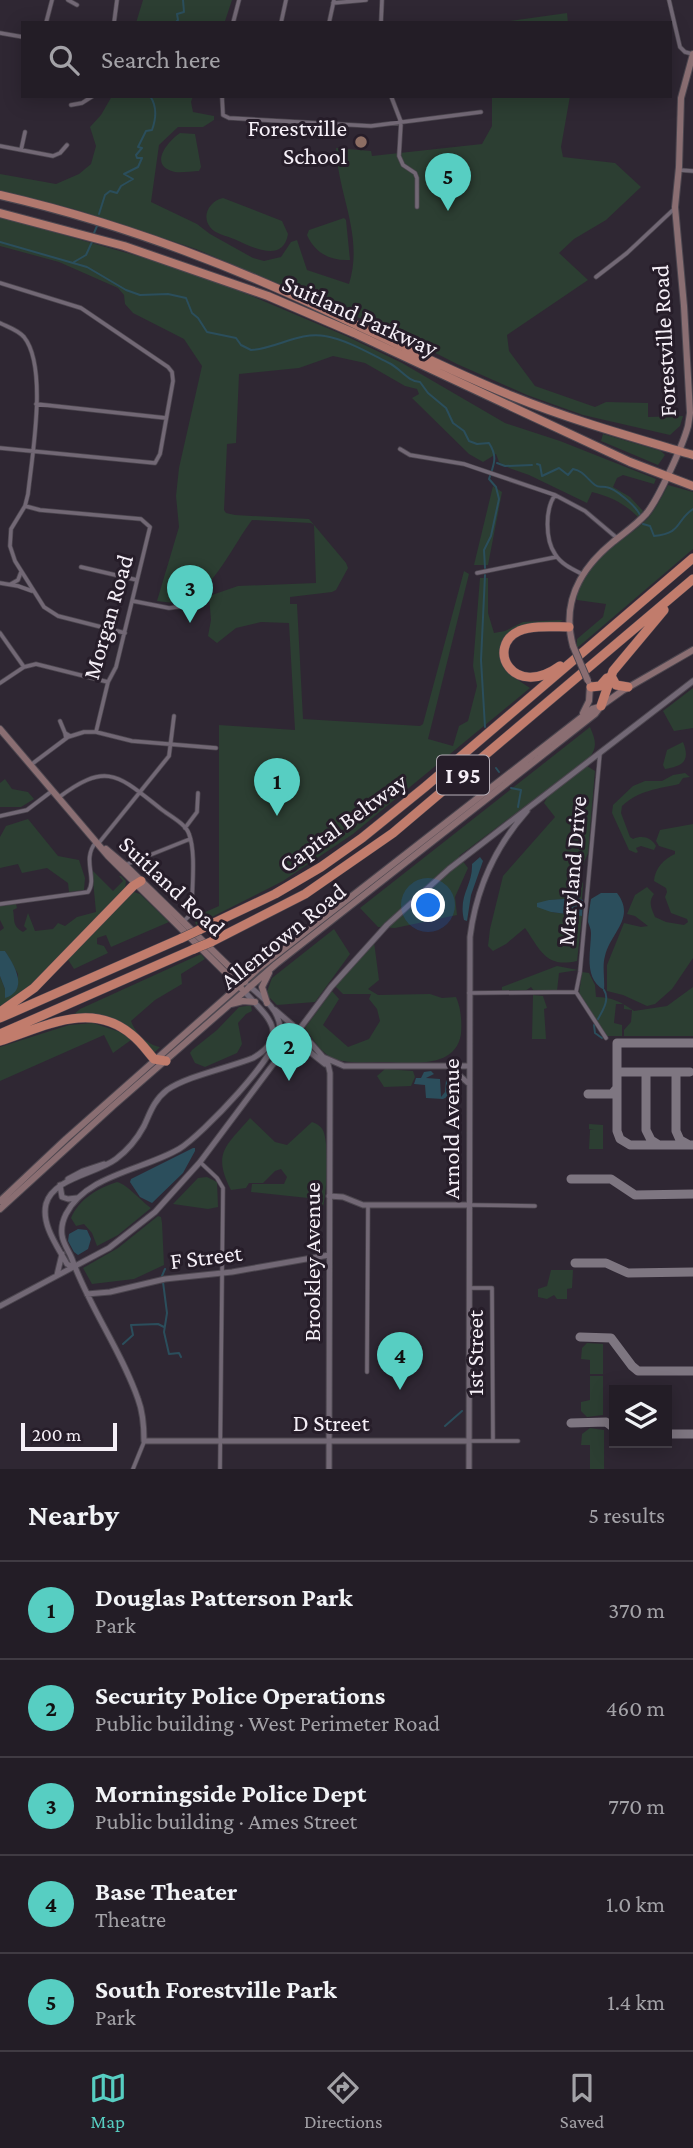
<!DOCTYPE html>
<html lang="en">
<head>
<meta charset="utf-8">
<style>
	:root { --surface:#231d26; --page:#2f2a32; --text:#f1f3f6; --muted:#a3a2a7; --line:#403b43; --accent:#57cec2 }
	body { margin:0; font-family:"Crimson Pro",serif; background:var(--page); color:var(--text) }
	.controls { position:absolute; right:21px; bottom:21px; display:grid; overflow:hidden; border-radius:0px; box-shadow:0 4px 18px #0003 }
	.controls button { width:63px; height:63px; display:grid; place-items:center; padding:0; border:0; border-bottom:2px solid var(--line); background:var(--surface); color:var(--text); font:35px sans-serif }
	.scale { position:absolute; left:21px; bottom:18px; width:96px; box-sizing:border-box; padding-left:7px; border:4px solid #f5eff7; border-top:0; font-size:19px; line-height:24px; white-space:nowrap; color:#f5eff7; -webkit-text-stroke:5px #261d29; paint-order:stroke }
	.you { position:absolute; left:429px; top:906px; width:24px; height:24px; margin:-18px; border:5px solid #fff; border-radius:50%; background:#1a73e8; box-shadow:0 0 0 10px #1a73e833 }
	.badge { display:grid; place-items:center; width:46px; height:46px; border-radius:50%; background:var(--accent); color:#111; font-size:23px; font-weight:700 }
	.pin { position:absolute; translate:-50% -58px; filter:drop-shadow(0 2px 4px #0008) }
	.pin::after { content:''; position:absolute; top:37px; width:24px; height:21px; background:inherit; clip-path:polygon(0 0,100% 0,50% 100%) }
	.list { margin:0; padding:0; list-style:none }
	h2 { display:flex; justify-content:space-between; align-items:center; height:91px; margin:0; padding:0 28px; font-size:30px }
	h2 small { font-size:23px; font-weight:400; color:var(--muted) }
	.list li { display:grid; grid-template-columns:46px 1fr auto; gap:21px; align-items:center; box-sizing:border-box; height:98px; padding:0 28px; border-top:2px solid var(--line) }
	.list b { display:block; font-size:26px; white-space:nowrap }
	.list p { margin:0; font-size:23px; white-space:nowrap; color:var(--muted) }
	.list em { font-size:23px; font-style:normal; color:var(--muted) }
	.icon { flex:none; width:38px; height:38px; fill:none; stroke:currentColor; stroke-width:2; stroke-linecap:round; stroke-linejoin:round }
	.map { position:relative; flex:none; width:693px; height:1469px; overflow:hidden }
	.search { position:absolute; background:var(--surface); box-shadow:0 4px 18px #0003; left:21px; right:21px; top:21px; height:77px; display:flex; align-items:center; gap:18px; box-sizing:border-box; padding:0 24px; border-radius:0px; color:var(--muted); font-size:26px }
	.sheet { height:581px; background:var(--surface) }
	nav { display:flex; justify-content:space-around; align-items:center; box-sizing:border-box; height:98px; border-top:2px solid var(--line); background:var(--surface); font-size:19px; color:var(--muted) }
	nav a { display:grid; justify-items:center; gap:4px }
	nav .on { color:var(--accent) }
	.map>svg:first-child { display:block }
</style>
</head>
<body>
<div class="map">
<svg width="693" height="1469" viewBox="0 0 693 1469">
	<rect width="100%" height="100%" fill="#2f2733"/>
	<path fill="#2c3e32" d="M143,0H232L225,21L218,23H136Z
		M567,13L568,23H495Z
		M112,96H193L191,102L193,112L214,116V120L203,127H178L159,145L151,202L197,224L210,234L253,258L264,261L281,257L291,242L297,240L307,270L349,284C364,236 338,195 336,148L371,151L372,156L482,144L492,126V96H570L561,147L563,157L615,163L641,187L606,220L574,239L559,253L588,280L507,335L509,351L535,386L595,407L606,402L648,403V417L683,416L680,426L670,435L583,415L527,395L457,364L402,336L196,249L74,209L0,191V174L56,184L79,174L91,164L96,146L90,127L101,115Z
		M180,133L195,134L201,167L199,171C192,171 182,173 175,172C147,166 168,141 180,133Z
		M223,198L282,221L288,234C283,264 252,247 234,239C227,236 215,234 210,227C201,215 210,201 223,198Z
		M0,217L180,268L254,297L346,336L402,363L505,423L560,441L656,479L654,484L623,475L617,478L613,487L630,497L643,511L638,517C624,503 611,497 592,492L587,503L529,475L509,468L499,462L496,454L483,462L469,454L412,398L419,394L417,389L405,386L365,363L333,356L299,368L239,374L236,443L227,444L224,510L226,513L235,515L309,519L346,563L348,568L336,590L332,592L290,597V604H297L303,719L420,726L423,724L464,571L469,574L428,739L453,746L459,726L468,721L477,686L473,666L480,578H488V613L494,633L505,631L523,622L563,620L558,623C547,624 531,621 520,626C510,630 506,636 503,646C496,668 514,677 530,688L353,834L283,881L196,925L194,917L219,906V725L295,730L289,623L261,622L236,628L217,643L208,636L211,620L209,596L238,586L316,583L314,525L311,523L252,520C235,542 212,592 185,601C177,604 165,602 157,601L179,527L176,496L179,468L202,366L184,339L133,313L125,304L124,295L118,288L59,262L0,246Z
		M344,218L346,220L350,260C330,261 315,253 307,235L309,230Z
		M603,434L661,451L665,455L658,465L601,441Z
		M668,485L693,492V549L577,648V639L603,617L606,604L577,600C577,560 625,543 648,518C656,509 662,496 668,485Z
		M493,486L502,492L488,565H474Z
		M693,688V728L674,731L663,711Z
		M590,727C595,739 598,746 590,757L459,856L468,868L455,897L457,915L395,928L378,927L360,908Z
		M683,742C691,762 682,766 665,769L663,765L667,750Z
		M587,766L595,771L588,853L580,872L583,885L582,899L549,900L551,912L582,916L577,961C546,968 541,951 525,928L506,944L493,951L488,946L490,929L503,876L555,817L544,803L548,796Z
		M685,773L690,777L683,778L679,784C658,789 639,790 622,806L621,813L630,837L633,839C642,835 651,837 656,846L654,850L641,846L636,848L638,852L636,853L629,850L612,813L613,805L633,786L645,781H662L673,775Z
		M5,779L12,789L28,792L34,799L21,807H0V783Z
		M28,819L58,856L79,860L85,878L84,890L69,892L68,883L47,868L22,873L18,864L0,868V837L6,826Z
		M693,824V958L672,989L655,1004L647,1006L623,995L607,991V965L624,923L641,927L648,926L635,916L627,914L635,895L647,887L654,894C648,902 651,908 655,917L666,922L684,925L688,922L687,919L671,913L665,897L667,892L666,888L654,881C655,868 664,859 675,854V851L659,846L656,841L660,830Z
		M92,870L113,891L123,881L119,876H121L126,881L125,889C91,924 42,985 0,1006V976L5,989V998L18,986V974L5,951H0V931L4,928L0,920V906L16,904L17,908L13,910C15,920 12,926 23,932L27,929L24,926L28,913L35,931L53,929L58,923L65,926L77,917L96,912Z
		M134,892L140,894L169,922L111,947L106,935L97,938V944L104,946L108,953L74,969L67,958Z
		M334,929L350,954L315,1002L277,1005L266,994L272,978Z
		M374,942L379,980L368,989L378,995L430,994L442,998L456,997C461,1008 462,1022 461,1034C455,1070 411,1062 383,1062C368,1062 349,1064 335,1059C321,1054 313,1039 305,1028L332,991L339,999L323,1025L348,1047L369,1039L380,1021L377,1009L369,999L371,994H343L335,986Z
		M201,954L205,959L181,974L182,984L155,1000L131,1021C135,1033 148,1045 160,1047L154,1053L134,1033L73,1015L80,1009Z
		M557,966L578,970L559,973L557,991H534L531,987L525,991H502V987Z
		M582,972L589,973L595,985L596,997C612,997 621,1002 634,1011L667,1006L693,987V1036H624V1030L631,1022L632,1010L624,1009V1004H616L614,1023L622,1025V1036H607L579,995Z
		M533,995L543,996L547,1008L544,1009L546,1039H532Z
		M246,1006H251L252,1011L246,1014L238,1023L242,1044L237,1053L205,1067L195,1063L190,1053L192,1050L217,1030L239,1007Z
		M93,1023L120,1032L131,1040L113,1053L104,1035L0,1081V1047L69,1025Z
		M385,1069L413,1071L415,1077L411,1086L384,1087L377,1076Z
		M250,1118L275,1142L287,1145L312,1122C317,1124 322,1126 324,1133C329,1149 327,1190 323,1207L316,1210L310,1206L308,1198L251,1192L252,1184H284L287,1177L281,1169L275,1171L263,1183H249L246,1188L231,1190C212,1153 226,1146 250,1118Z
		M589,1124L603,1125V1149H589L590,1130H594L589,1129Z
		M207,1177L217,1182L218,1207L208,1209L173,1204L198,1178Z
		M117,1182C127,1184 141,1201 151,1208L118,1235L97,1246L92,1233L84,1224L76,1226L71,1218C79,1199 98,1188 117,1182Z
		M158,1216L161,1217L162,1223L164,1265L134,1279L92,1284L83,1268L118,1248Z
		M551,1270H573L572,1288L567,1289V1299H557L554,1295L547,1299L538,1297V1289L547,1286Z
		M587,1343L603,1344V1374H590V1360L581,1359L582,1348Z
		M590,1376H603V1415L587,1417L581,1411V1402L590,1400Z
		M590,1428L604,1430V1469H590V1445H581L582,1434Z"/>
	<path fill="#2b4e5c" d="M480,857L483,861L471,895L467,921L464,920C458,895 473,886 472,864Z
		M601,893H617C636,918 611,932 605,956C602,966 605,979 604,990C583,978 591,951 591,933C591,929 589,925 588,922C588,915 590,906 591,899Z
		M577,898L583,900L582,916L551,912L537,907V903L549,900Z
		M0,951H5C15,966 29,990 5,998V989L0,976Z
		M431,1071L434,1074L426,1078L440,1079L441,1097L445,1092L446,1080L453,1085V1089L459,1095L455,1100L457,1104L456,1110L451,1108L450,1100L447,1097L443,1099L426,1098L425,1085L414,1084L416,1078H421L424,1072Z
		M193,1148H195V1151L183,1173L152,1203L140,1197L130,1182L131,1179Z
		M78,1229L87,1230L91,1239L88,1249L78,1255L74,1252L68,1241L69,1234Z"/>
	<g fill="none" stroke-linecap="round" stroke-linejoin="round">
		<path stroke="#2b4e5c" stroke-width="2" d="M175,23L178,20L177,14L184,12L183,0
			M99,214L105,195L110,191L117,193L121,186L133,179L124,174L138,167L142,158H137L136,155L142,148L138,147L146,131L152,130C156,119 157,106 150,96
			M94,233L97,226
			M0,242L87,267L126,290L140,295L168,294L186,298L192,313L198,318L207,332L236,338L241,345L251,350C275,349 300,331 325,336C345,339 371,354 389,363C400,368 408,382 420,382L428,393L446,408L453,423L464,431L469,441L477,444L489,443C498,457 494,464 489,479L496,487L499,499L491,536L484,550L485,568
			M74,262L86,255L92,242
			M497,463L505,466L532,465
			M537,464L540,465L542,476L559,468L568,475L573,469C584,471 587,479 595,485C599,488 601,486 606,487C615,488 636,506 640,515
			M643,524L650,526L654,536C683,533 675,521 693,509
			M485,575L481,660L485,727
			M496,768L499,772
			M511,788L521,790L518,807
			M598,1019C603,1010 610,999 604,990
			M594,1025L595,1033L602,1038
			M162,1276L165,1269
			M163,1282L167,1313L164,1332L169,1354L179,1353L181,1357
			M123,1344L133,1335L131,1325L158,1324L164,1327
			M445,1426L462,1411"/>
		<path stroke="#7e7681" stroke-width="9" d="M693,1043H617V1131L620,1139L630,1145H693
			M617,1072H690
			M646,1072V1130L651,1140L659,1145
			M676,1072V1131L680,1140L689,1145
			M588,1094H612L617,1088
			M571,1179H611L635,1195L693,1194
			M575,1263H606L628,1273L693,1272
			M580,1337L611,1338L632,1366L638,1371H693
			M571,1423L606,1422L614,1428
			M667,1434H693"/>
		<defs>
			<path id="minor" d="M68,0L77,5
				M669,0L680,47L685,52L693,54
				M333,3L366,0
				M46,23L52,0
				M114,23L117,0
				M233,23L239,0
				M281,23L286,0
				M329,23L334,0
				M381,23L382,0
				M0,33L23,37
				M222,96L223,115L229,118L371,126L481,112
				M391,96L401,122L399,156L403,165L415,173L417,178V207
				M71,105L82,103L93,96
				M0,146L53,156L60,153L67,145
				M21,150L25,132
				M679,170L693,171
				M596,277L627,253L674,209
				M0,283L81,308L168,367L172,372L173,381L160,454L155,463L0,448
				M0,323C8,327 18,330 24,337C48,367 32,456 28,494L25,506L11,529L10,546L15,561L44,607L58,616L125,633
				M36,404L166,418
				M400,449L410,455L464,464L555,495L585,511L617,538
				M555,495C545,509 545,539 555,554C561,564 572,569 582,574
				M25,506L40,510L141,519L150,527L116,667L108,682L96,732
				M81,567L137,580
				M477,573L556,557
				M0,583L18,586L32,591
				M11,584L18,580L21,572
				M133,601L169,608L201,604
				M0,633L24,667
				M0,683L24,667L36,664L108,682
				M60,721L65,733
				M66,738L65,733L70,736
				M32,764L68,737L84,732H96L132,741L216,748
				M58,798C107,761 118,775 161,809C170,816 186,824 189,834C196,852 192,886 192,906L191,914L183,922
				M0,816L27,810L52,791
				M185,828L197,812L198,793
				M98,844L169,756L174,716
				M125,865L190,839
				M0,904L88,892C98,878 81,860 96,842
				M576,992L580,972L600,753
				M469,993L576,992L606,1038
				M200,1162L217,1178L223,1188L220,1469
				M470,1205L535,1206
				M469,1288H492L493,1441
				M367,1372L368,1205
				M469,1441H518
				M133,1469L144,1442"/>
			<path id="tertiary" d="M249,986C262,997 279,1009 280,1028C281,1053 202,1135 179,1149C143,1170 86,1175 66,1214C63,1220 61,1228 62,1235C63,1244 69,1251 72,1259C89,1307 121,1350 138,1399C143,1412 144,1426 144,1441H469
				M275,1010L302,1033L323,1057L344,1066H468
				M292,1038L325,1064
				M323,1057L328,1064L330,1073L329,1469
				M449,1066L468,1083
				M68,1179L83,1171L104,1164
				M60,1185L62,1197L68,1199L77,1198
				M329,1196L343,1197L363,1205H468
				M73,1267L67,1264C58,1247 41,1225 46,1204C53,1178 96,1174 116,1159C128,1150 137,1139 144,1126C150,1113 154,1100 167,1090C187,1076 228,1068 253,1058C294,1034 263,1013 244,991
				M57,1275L62,1254
				M87,1294L110,1292L165,1279L232,1272L329,1255
				M0,1306L109,1248L155,1212L200,1162L331,987L387,925L449,869L693,681
				M469,1469L470,937C476,889 495,847 527,811"/>
			<path id="secondary" d="M573,646C561,602 580,569 613,542C624,533 636,525 646,514C658,500 683,445 688,426L690,413L684,306L675,207L679,167L681,98L693,54
				M583,713L589,701L590,685
				M0,729L108,856L241,988
				M106,849L125,865L245,982
				M267,1003L262,987L269,973
				M231,1004L243,1001L255,1002
				M0,1201L66,1139L257,970L592,709L599,707
				M0,1209L113,1106L276,964L595,714L601,706L622,691L693,650"/>
			<path id="trunk" d="M0,195C96,217 190,250 281,290C358,324 433,364 512,396C571,420 632,437 693,455
				M0,213L124,246L268,296L354,333L630,462L693,486"/>
			<path id="motorway" d="M560,666C513,700 485,647 519,631C533,625 554,627 569,627
				M611,676L616,685L628,687
				M591,687L600,686L607,678
				M601,706L613,671L664,610
				M199,930L275,894L321,867L362,838L425,787L693,558
				M211,942L305,894L393,833L693,579
				M0,1012L34,988L133,886L141,881
				M0,1018L182,938
				M0,1034L194,949
				M0,1041C44,1027 91,1000 132,1035C141,1042 147,1051 154,1059L166,1061"/>
		</defs>
		<use href="#minor" stroke="#4c464f" stroke-width="5"/>
		<use href="#tertiary" stroke="#4c464f" stroke-width="7"/>
		<use href="#secondary" stroke="#4c464f" stroke-width="8"/>
		<use href="#trunk" stroke="#4c464f" stroke-width="10"/>
		<use href="#motorway" stroke="#4c464f" stroke-width="10"/>
		<use href="#minor" stroke="#726875" stroke-width="3.5"/>
		<use href="#tertiary" stroke="#726875" stroke-width="5"/>
		<use href="#secondary" stroke="#8a6e72" stroke-width="6"/>
		<use href="#trunk" stroke="#b1786e" stroke-width="8"/>
		<use href="#motorway" stroke="#c17c6c" stroke-width="9"/>
		<defs>
			<path id="secondary-bridge" d="M573,646L588,681"/>
			<path id="motorway-bridge" d="M182,938L199,930
				M194,949L211,942"/>
		</defs>
		<use href="#secondary-bridge" stroke="#4c464f" stroke-width="8" stroke-linecap="butt"/>
		<use href="#motorway-bridge" stroke="#4c464f" stroke-width="10" stroke-linecap="butt"/>
		<use href="#secondary-bridge" stroke="#8a6e72" stroke-width="6"/>
		<use href="#motorway-bridge" stroke="#c17c6c" stroke-width="9"/>
	</g>
	<circle fill="#8d6e63" stroke="#261d29" stroke-width="2.5" cx="361" cy="142" r="7"/>
	<g text-anchor="middle" stroke-width="6" stroke-linejoin="round" paint-order="stroke">
		<rect fill="#261d29" stroke="#b7b0b9" stroke-width="2" x="437" y="755.5" width="52" height="39" rx="5"/>
		<g font-size="23" font-weight="bold" fill="#f5eff7">
			<text x="463" y="783">I 95</text>
		</g>
		<g font-size="24" fill="#f5eff7" stroke="#261d29" text-anchor="end">
			<text x="347" y="136">Forestville<tspan x="347" dy="28">School</tspan></text>
		</g>
		<g font-size="24" fill="#f5eff7" stroke="#261d29">
			<text transform="translate(360 316) rotate(24)" y="8">Suitland Parkway</text>
			<text transform="translate(664 341) rotate(-93)" y="8">Forestville Road</text>
			<text transform="translate(108 617) rotate(-74)" y="8">Morgan Road</text>
			<text transform="translate(343 823) rotate(-36)" y="8">Capital Beltway</text>
			<text transform="translate(572 871) rotate(-85)" y="8">Maryland Drive</text>
			<text transform="translate(172 886) rotate(43)" y="8">Suitland Road</text>
			<text transform="translate(283 936) rotate(-39)" y="8">Allentown Road</text>
			<text transform="translate(451 1129) rotate(-90)" y="8">Arnold Avenue</text>
			<text transform="translate(206 1257) rotate(-7)" y="8">F Street</text>
			<text transform="translate(312 1262) rotate(-90)" y="8">Brookley Avenue</text>
			<text transform="translate(475 1353) rotate(-90)" y="8">1st Street</text>
			<text x="331" y="1431">D Street</text>
		</g>
	</g>
</svg>
<div class="controls">
<button><svg class="icon" aria-label="layers" viewBox="0 0 24 24"><path d="M12 4l9 5-9 5-9-5zM3 14l9 5 9-5"/></svg></button>
</div>
<div class="scale">200 m</div>
<div class="you"></div>
<div class="pin badge" style="left:277px;top:816px">1</div>
<div class="pin badge" style="left:289px;top:1081px">2</div>
<div class="pin badge" style="left:190px;top:623px">3</div>
<div class="pin badge" style="left:400px;top:1390px">4</div>
<div class="pin badge" style="left:448px;top:211px">5</div>
<div class="search"><svg class="icon" aria-label="search" viewBox="0 0 24 24"><circle cx="10" cy="10" r="6"/><path d="M15 15l6 6"/></svg>Search here</div>
</div>
<section class="sheet">
<h2>Nearby<small>5 results</small></h2>
<ul class="list">
<li><span class="badge">1</span><div><b>Douglas Patterson Park</b><p>Park</p></div><em>370 m</em></li>
<li><span class="badge">2</span><div><b>Security Police Operations</b><p>Public building · West Perimeter Road</p></div><em>460 m</em></li>
<li><span class="badge">3</span><div><b>Morningside Police Dept</b><p>Public building · Ames Street</p></div><em>770 m</em></li>
<li><span class="badge">4</span><div><b>Base Theater</b><p>Theatre</p></div><em>1.0 km</em></li>
<li><span class="badge">5</span><div><b>South Forestville Park</b><p>Park</p></div><em>1.4 km</em></li>
</ul>
</section>
<nav>
<a class="on"><svg class="icon" aria-label="map" viewBox="0 0 24 24"><path d="M3 6l6-2 6 2 6-2v14l-6 2-6-2-6 2zM9 4v14M15 6v14"/></svg>Map</a>
<a><svg class="icon" aria-label="directions" viewBox="0 0 24 24"><path d="M12 3l9 9-9 9-9-9zM9 14v-3h6M13 9l2 2-2 2"/></svg>Directions</a>
<a><svg class="icon" aria-label="saved" viewBox="0 0 24 24"><path d="M7 4h10v16l-5-4-5 4z"/></svg>Saved</a>
</nav>
</body>
</html>
